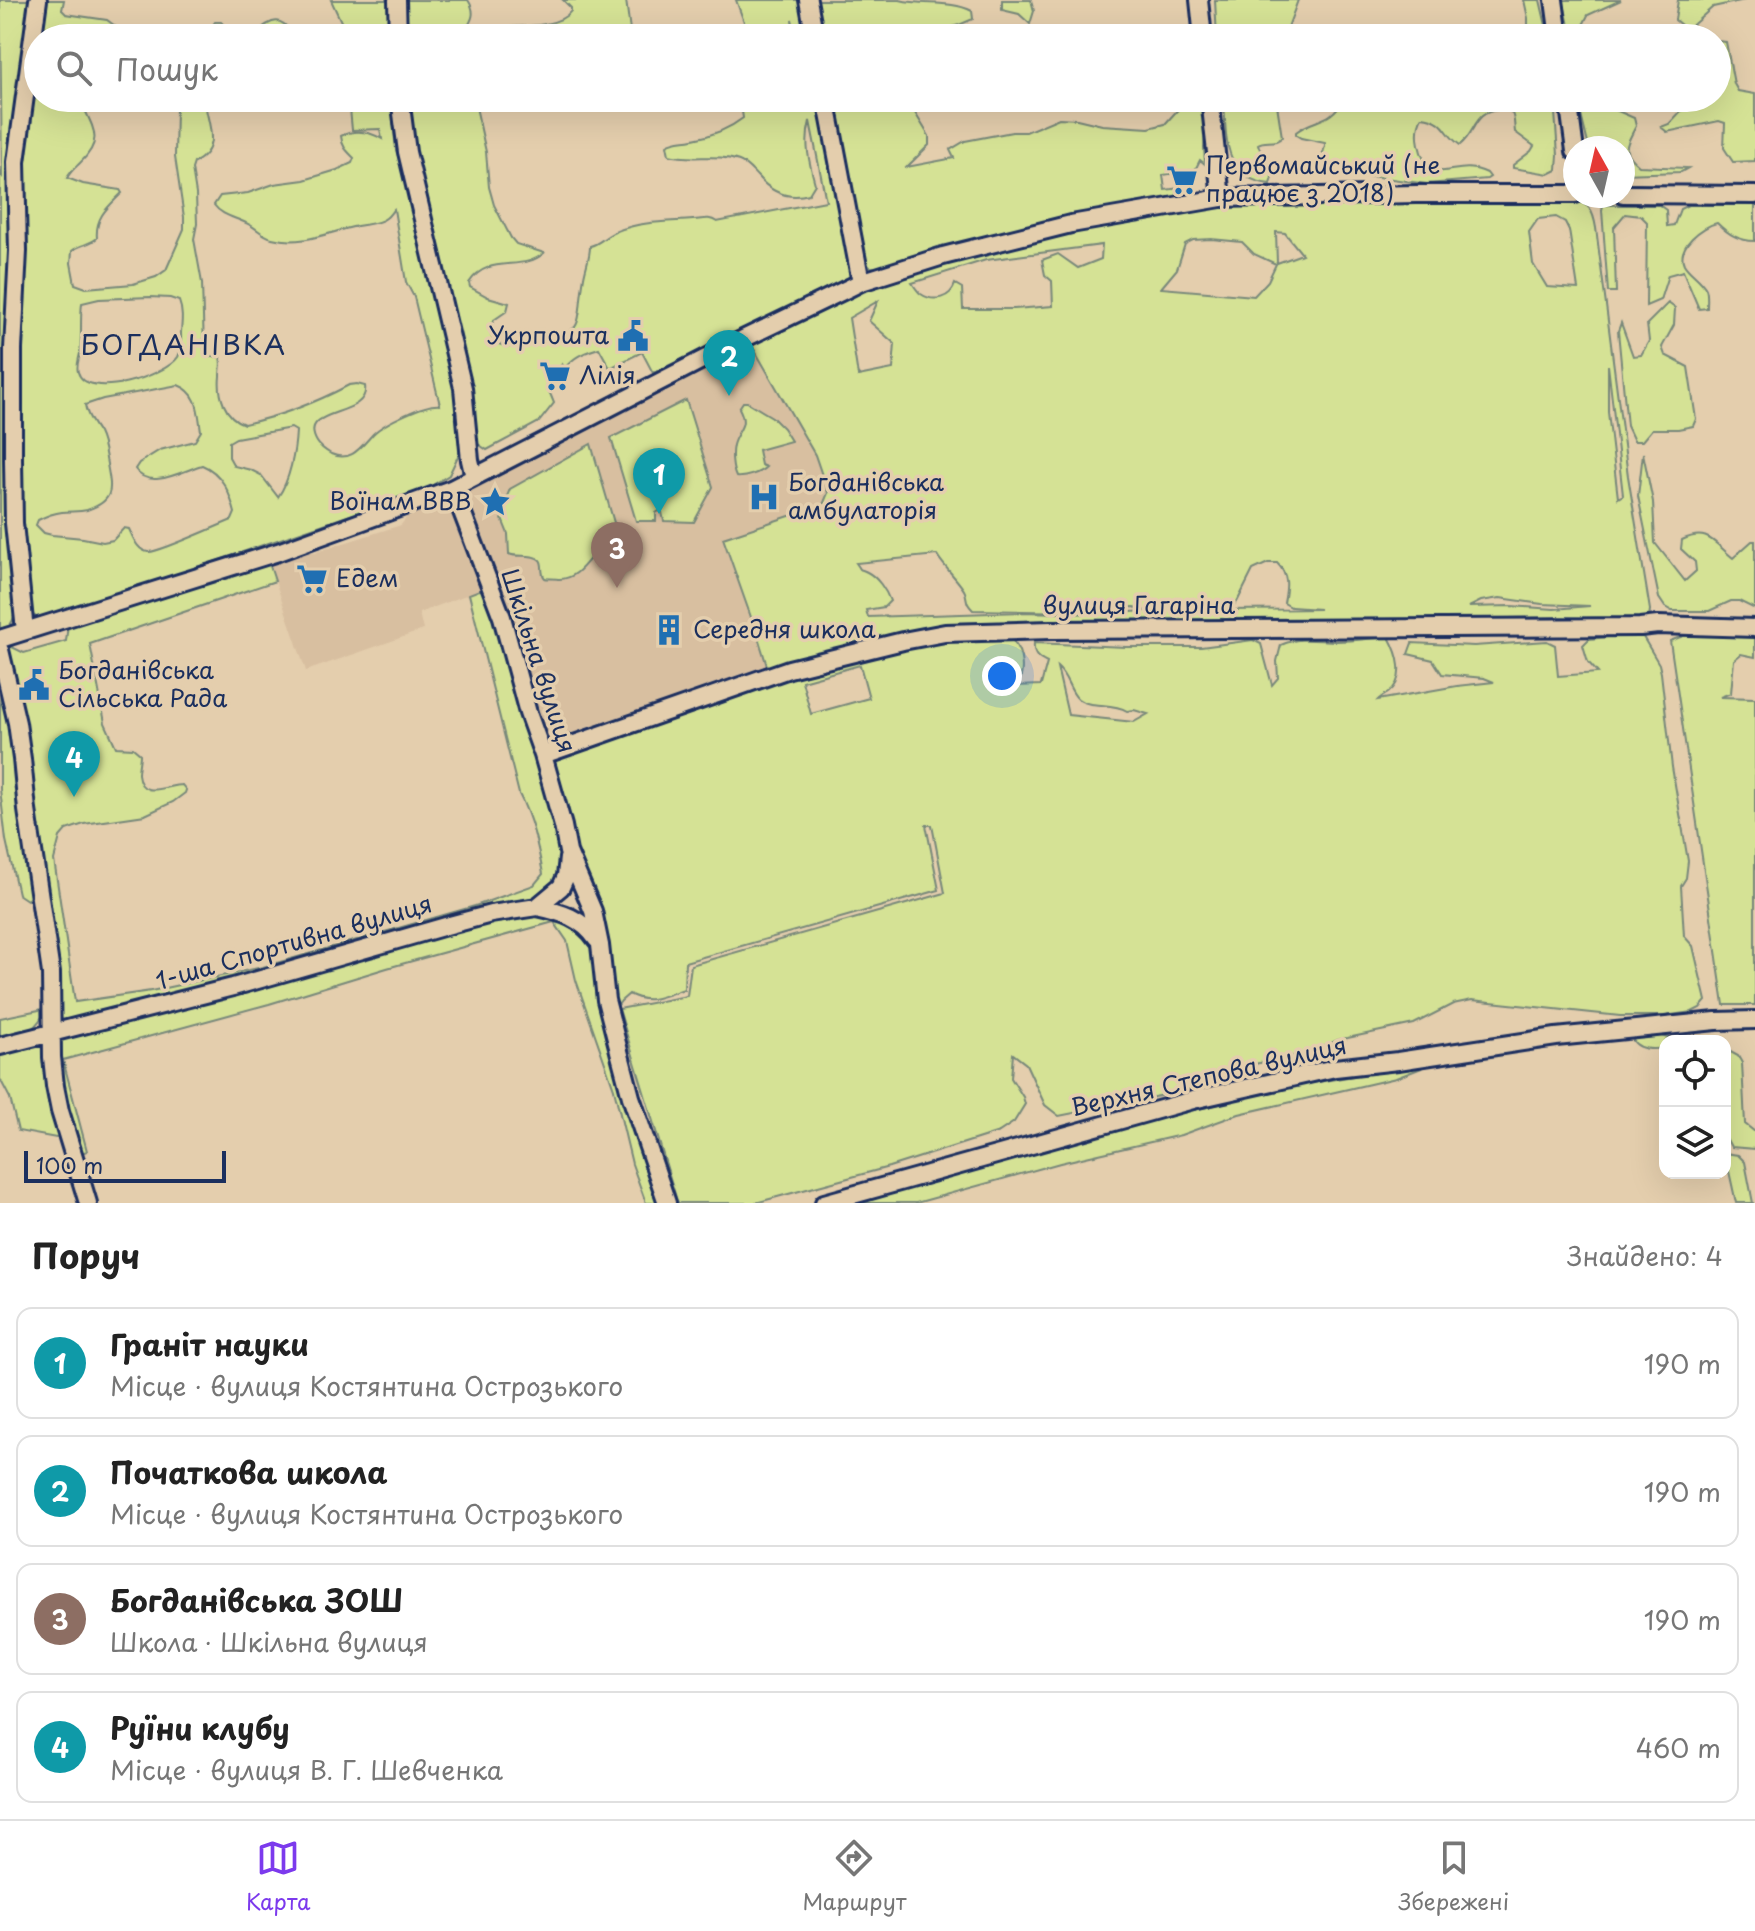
<!DOCTYPE html>
<html lang="uk">
<head>
<meta charset="utf-8">
<style>
	:root { --surface:#fff; --page:#f2f2f2; --text:#222; --muted:#767676; --line:#e0e0e0; --accent:#7c3aed }
	body { margin:0; font-family:"Playpen Sans",sans-serif; background:var(--page); color:var(--text) }
	.controls { position:absolute; right:24px; bottom:24px; display:grid; overflow:hidden; border-radius:16px; box-shadow:0 8px 32px #0002 }
	.controls button { width:72px; height:72px; display:grid; place-items:center; padding:0; border:0; border-bottom:2px solid var(--line); background:var(--surface); color:var(--text); font:40px sans-serif }
	.compass { position:absolute; left:1563px; top:136px; width:72px; height:72px; border-radius:50%; background:var(--surface); box-shadow:0 8px 32px #0002; rotate:352deg }
	.scale { position:absolute; left:24px; bottom:20px; width:202px; box-sizing:border-box; padding-left:8px; border:4px solid #1b2f5e; border-top:0; font-size:22px; line-height:28px; white-space:nowrap; color:#1b2f5e; -webkit-text-stroke:6px #e4cead; paint-order:stroke }
	.you { position:absolute; left:1002px; top:676px; width:28px; height:28px; margin:-20px; border:6px solid #fff; border-radius:50%; background:#1a73e8; box-shadow:0 0 0 12px #1a73e833 }
	.badge { display:grid; place-items:center; width:52px; height:52px; border-radius:50%; background:var(--accent); color:#fff; font-size:26px; font-weight:700 }
	.pin { position:absolute; translate:-50% -66px; filter:drop-shadow(0 2px 4px #0008) }
	.pin::after { content:''; position:absolute; top:42px; width:28px; height:24px; background:inherit; clip-path:polygon(0 0,100% 0,50% 100%) }
	.list { margin:0; padding:0; list-style:none }
	h2 { display:flex; justify-content:space-between; align-items:center; height:104px; margin:0; padding:0 32px; font-size:34px }
	h2 small { font-size:26px; font-weight:400; color:var(--muted) }
	.list li { display:grid; grid-template-columns:52px 1fr auto; gap:24px; align-items:center; box-sizing:border-box; height:112px; margin:0 16px 16px; padding:0 16px; border:2px solid var(--line); border-radius:16px }
	.list b { display:block; font-size:30px; white-space:nowrap }
	.list p { margin:0; font-size:26px; white-space:nowrap; color:var(--muted) }
	.list em { font-size:26px; font-style:normal; color:var(--muted) }
	.icon { flex:none; width:44px; height:44px; fill:none; stroke:currentColor; stroke-width:2; stroke-linecap:round; stroke-linejoin:round }
	.map { position:relative; flex:none; width:1755px; height:1203px; overflow:hidden }
	.search { position:absolute; background:var(--surface); box-shadow:0 8px 32px #0002; left:24px; right:24px; top:24px; height:88px; display:flex; align-items:center; gap:20px; box-sizing:border-box; padding:0 28px; border-radius:44px; color:var(--muted); font-size:30px }
	.sheet { height:616px; background:var(--surface) }
	nav { display:flex; justify-content:space-around; align-items:center; box-sizing:border-box; height:112px; border-top:2px solid var(--line); background:var(--surface); font-size:22px; color:var(--muted) }
	nav a { display:grid; justify-items:center; gap:4px }
	nav .on { color:var(--accent) }
	.map>svg:first-child { display:block }
</style>
</head>
<body>
<div class="map">
<svg width="1755" height="1203" viewBox="0 0 1755 1203">
	<rect width="100%" height="100%" fill="#e4cead"/>
	<filter id="ink" filterUnits="userSpaceOnUse"><feTurbulence type="fractalNoise" baseFrequency=".0125" numOctaves="2"/><feDisplacementMap in="SourceGraphic" scale="16" xChannelSelector="R" yChannelSelector="G"/><feConvolveMatrix kernelMatrix="1 2 1 2 8 2 1 2 1" color-interpolation-filters="sRGB"/></filter>
	<g filter="url(#ink)">
		<path fill="#d8bfa0" d="M750,342L815,455L831,503L724,539L758,637L768,669L558,743L548,742L544,736L467,508L463,492L464,488Z
			M443,500L451,504L487,587L419,613L423,630L306,671L268,560L301,550L315,552L328,548L401,525L409,514L425,505Z"/>
		<path fill="#d5e295" stroke="#78887a" stroke-width="2" fill-rule="evenodd" d="M0,0H34L12,149L15,614C12,623 10,628 0,631V173L2,176Z
			M42,0H64L62,10L66,14L107,20L115,26L120,38H38V98H204C207,123 223,148 194,163L192,169L196,194L197,224L194,239L202,283L204,349L207,355L220,357C222,364 220,368 220,376C218,395 224,417 244,424C281,416 315,403 349,385L357,384L365,386C370,419 296,406 317,442C320,447 326,451 331,454C351,463 361,447 373,434C384,423 426,403 440,405L414,297L406,282L394,209C391,212 390,215 386,218C379,224 366,224 357,226C329,232 302,246 272,238C261,235 256,227 246,223C234,217 222,216 214,205L220,196L248,193L274,184L304,180L337,170L352,163L354,158C347,151 342,147 341,136C355,129 370,132 382,139L380,129L352,130L349,98H393V122L396,150L411,199L455,382L462,435L459,454L449,475L426,489L50,618C40,620 35,618 28,610L20,513L21,182ZM169,102L174,104L176,108L175,157L184,217V229L166,270L156,277L133,284L86,288L75,284L71,263L72,251C80,244 90,245 97,238C95,217 108,207 122,193L120,190L83,184L67,178C71,171 75,168 80,163C101,143 96,133 85,110L99,106ZM150,297L170,298L179,301C183,311 182,321 181,332C181,340 182,350 178,357C166,376 86,401 78,372C76,366 79,359 80,353C82,337 80,320 82,303L99,299ZM178,385C199,393 198,412 201,431L195,441L160,450L139,463L135,469C149,491 182,471 202,465C222,473 230,493 235,513L232,520C217,526 160,552 149,552C137,551 133,537 129,529L124,528L113,540L103,542L83,538L52,535L44,533L36,525L38,520C46,516 53,513 62,512C71,511 79,512 87,510C116,500 111,488 107,464C105,454 104,443 99,433C93,423 87,417 85,405L103,399ZM291,428L296,431C295,452 290,480 278,497L261,475L251,470L234,466L229,457V442L236,438Z
			M331,0H389L392,38H345L344,28Z
			M404,0H468C479,16 468,24 461,38H409L405,21Z
			M563,0H626L631,38H619L615,33L605,31L502,33L479,30C502,24 556,32 571,11V8Z
			M736,0H802L808,38H798L796,36L792,19L794,38H745L744,22Z
			M816,0H900C923,6 951,0 972,11L973,19L959,25L911,38H834L833,35L832,38H822Z
			M1002,0H1031L1034,11L1030,24L1019,14L1002,10Z
			M1215,0H1298L1284,38H1217Z
			M1524,0H1540L1549,38H1528V18Z
			M1563,0H1621L1588,15L1584,23L1585,38H1572Z
			M1678,0H1745L1713,7L1687,30L1675,20Z
			M215,22H221C226,27 229,33 237,34C242,35 252,34 257,32C269,27 257,30 268,24C280,16 290,27 291,38H213L211,35L213,25Z
			M1717,41L1726,42L1734,84L1738,91L1755,94V161L1733,162L1724,148L1725,123L1719,121L1667,132L1661,127L1669,124L1681,111L1705,103V98H1717Z
			M405,98H474L486,152L489,187L494,205L511,238L516,244L544,253C522,273 488,253 469,283L470,287L488,297L509,303L507,311L494,320L490,327C491,333 491,340 497,343C510,352 565,339 575,327C579,322 579,315 580,309C581,298 582,288 584,277C586,266 590,257 590,246C600,244 606,235 617,231C642,221 667,222 693,220C703,220 708,216 717,222L826,201L810,121C804,143 809,162 815,184L809,194C788,200 772,193 758,177C752,171 747,164 739,161C717,153 691,161 669,155L667,145C675,140 683,141 693,139C710,136 729,129 743,118L740,98H819L846,235L850,281L653,373L642,352L610,368L599,348C584,353 575,355 565,368L562,364L547,386L554,403L539,422L487,450L475,442L413,155Z
			M833,98H906L929,136V145L907,167L954,158L950,150L965,141L1012,132H1026L1059,118L1077,119L1102,125L1149,128L1165,124L1182,105V98H1207L1204,147L1205,164L1200,160L1195,170L1163,175L1165,190L1181,188L1178,197L1047,222L880,268L870,267L865,262Z
			M1224,98H1276L1282,137C1276,145 1265,139 1258,144C1262,159 1278,166 1270,184C1222,179 1226,134 1224,98Z
			M1344,98H1554L1558,155L1557,170L1549,174L1513,168V165L1531,151L1534,146L1515,132C1514,126 1515,116 1511,112C1507,109 1502,110 1498,110C1474,112 1476,132 1460,145C1444,134 1447,120 1422,117C1413,133 1420,157 1431,171C1452,174 1463,162 1487,173L1490,177L1487,179L1427,184L1378,177L1321,173L1318,170C1317,160 1326,152 1325,143L1301,138L1296,135V132C1315,117 1330,125 1344,98Z
			M1579,98H1602L1604,105L1634,118L1636,126C1626,146 1620,150 1639,166L1688,168L1681,172L1623,174V148H1589L1581,115Z
			M1571,199C1590,204 1593,210 1596,228L1628,476L1650,610L1649,617L1645,621L1559,617L1347,621H1118L969,624L768,669L758,637L723,538L823,505L828,493L815,455L750,342L889,278L991,249L1224,201ZM1556,217L1565,222L1569,230L1578,289L1547,287L1533,264L1529,232L1538,219ZM1276,232L1285,233L1302,254L1277,263ZM1211,239L1242,242L1254,254L1276,264L1268,281L1254,296L1161,288L1177,269L1185,244L1193,240ZM1102,245L1101,259L1078,268L1058,254L1042,260L1045,275L1052,281L1053,306L1014,309H963L962,288L955,284C951,298 934,303 921,294C917,291 915,287 912,283L986,260ZM878,301L869,321L895,344L893,369L858,376L849,318ZM1608,365L1623,495L1618,498L1608,412ZM937,555C943,566 962,584 965,592C968,602 965,602 973,610L1081,612L1134,607L1146,611L1097,614L1023,612L868,617L866,610L884,607L890,601C886,590 877,577 867,572C856,566 864,574 856,563ZM1268,563H1277C1289,575 1287,587 1284,603L1291,607L1320,609L1226,610L1237,602L1253,570ZM1500,598L1542,604L1590,606L1554,609L1511,606L1469,607L1481,601Z
			M1603,205H1659L1666,210L1667,226L1674,225L1680,209L1688,205H1755V241C1739,241 1728,234 1717,223C1702,226 1676,247 1684,264C1689,273 1701,279 1706,289C1708,294 1707,302 1707,308L1699,309L1683,271L1668,275L1660,300L1646,306L1647,222L1641,216L1625,214L1614,227L1616,292H1608L1602,210Z
			M1668,303L1675,308L1674,325L1662,347L1665,355L1688,367L1696,419L1693,426L1678,429H1652L1642,441H1634L1627,426L1618,331L1621,323L1633,356L1641,355L1649,341L1647,324Z
			M686,400L713,487L694,522L664,521L662,512L659,511L656,513V521H636L611,438Z
			M743,402H747L772,417L783,428L791,441L758,450L761,465L766,467C760,473 745,478 736,477C732,469 731,454 733,445C737,429 749,427 739,408Z
			M591,444L617,533C612,537 606,541 602,545C588,558 579,580 558,579C556,578 547,579 545,578C540,574 544,564 540,560C533,553 517,558 509,554L508,534L500,514L510,489Z
			M1643,453L1653,502L1655,543L1685,581L1696,571L1695,562L1681,549L1682,540C1708,528 1713,542 1733,558L1752,541H1755V609L1739,601H1731L1709,611H1672L1665,607L1659,598L1638,496Z
			M268,560L275,581L90,644L105,723L116,747L133,748L140,754C140,760 138,767 138,774C141,801 166,785 182,785L186,790L185,793L173,802L145,815L84,824L66,830L60,837L54,860L75,1002L151,991L263,967L475,906L534,885L543,874C538,846 532,819 519,794L469,594L487,587L564,859C558,880 555,887 534,897L344,951L59,1026L4,648L12,647L24,653L66,641L68,624Z
			M1691,633L1755,634V657L1741,654L1734,660L1731,693L1720,697L1755,698V1005H1724L1670,641Z
			M1626,635L1643,637L1659,664L1661,673L1672,767L1688,861L1686,878L1681,886L1684,936L1693,946L1706,1001L1700,1008L1692,1012L1664,1016H1620L1472,1000L1453,1004L1414,1024L1338,1040L1308,1053L1250,1065L1246,1069L1184,1091L1059,1116L1045,1105L1026,1064L1013,1054L1011,1078L1023,1097L1025,1104L1014,1122L999,1132L889,1167L755,1203H679L677,1201L619,1009L687,996L691,965L945,893L932,825H926L939,890L685,962L684,989C663,996 649,1005 629,994L621,1001L613,1012L551,773L553,760L562,753L766,682L898,645L980,637L1013,641C1023,653 1025,674 1017,686L1041,685L1047,663C1037,658 1033,655 1034,643L1126,647H1201L1253,640L1261,644L1272,685L1278,678L1277,661L1281,645C1301,636 1316,641 1337,641C1355,641 1372,638 1389,637C1398,653 1407,679 1388,693C1385,695 1381,697 1378,700L1457,686L1494,682L1484,678L1442,674L1433,660L1408,654L1412,643L1474,646L1547,641L1555,645L1558,676L1598,673L1588,662L1583,645L1589,639ZM860,665L869,698L811,714L802,681ZM1057,667C1068,676 1069,691 1078,699C1089,708 1113,702 1127,711L1134,710L1148,714L1134,722L1068,715Z
			M0,673L5,687L34,893L27,900L18,894L6,840L0,789Z
			M549,913L592,937L662,1203H646L632,1164L614,1089L576,980L567,941L554,922L387,968L269,1004L63,1060L87,1151L77,1155L61,1101L57,1041L64,1035L270,984L491,922Z
			M47,1006C38,1031 24,1034 0,1042V1018L39,1010Z
			M1656,1034L1676,1041H1665V1048C1653,1050 1638,1050 1632,1039L1628,1038Z
			M47,1039L67,1140L18,1131L10,1098L0,1079V1051Z
			M1725,1049L1738,1056L1742,1063L1745,1124L1755,1132V1149L1731,1147L1725,1136Z
			M1437,1062L1396,1078L1239,1114L1181,1135L1060,1163L916,1203H855L1102,1132L1294,1086Z
			M1725,1153L1738,1155L1745,1162L1753,1203H1736Z"/>
		<g fill="none" stroke-linecap="round" stroke-linejoin="round">
			<defs>
				<path id="minor" d="M397,0L398,38
					M808,0L815,38
					M1199,0L1203,38
					M1554,0L1559,38
					M400,98L407,152L463,388L470,460L474,477
					M826,98L861,282
					M1210,98L1221,198
					M1568,98L1575,151
					M1623,194L1755,195
					M451,489L461,509L502,617L528,713L543,755L563,826L568,852L593,911L600,945L606,1000L620,1055L631,1097L667,1203
					M25,631L14,523L13,459V349L18,251L16,162L38,0
					M0,639L278,552L451,489L743,339L849,288L861,282L943,256L1071,224L1221,198L1416,194H1575
					M0,650L17,723L22,759L27,810L51,973L52,1057L55,1086L60,1111L88,1203
					M543,755L789,669L903,641L945,633L1051,630L1640,627L1658,625L1755,628
					M537,907C561,912 582,918 597,940
					M0,1046L233,987L446,926L491,914L537,907L561,887L566,876L568,858
					M824,1203L1193,1100L1335,1068L1398,1061L1556,1037L1716,1021L1755,1020"/>
			</defs>
			<use href="#minor" stroke="#1b2f5e" stroke-width="22"/>
			<use href="#minor" stroke="#e4cead" stroke-width="16"/>
		</g>
	</g>
	<defs>
		<symbol id="supermarket-bare" viewBox="-9 -9 18 18"><path d="M-6-5.5h2.5l.6 2H6L4.5 2H-2.5L-4.4-4H-6ZM-1.5 3.2a1.3 1.3 0 1 0 .1 0ZM3 3.2a1.3 1.3 0 1 0 .1 0Z" fill="#1f6fb2" stroke="#e4cead" stroke-width="2.5" paint-order="stroke"/></symbol>
		<symbol id="civic-bare" viewBox="-9 -9 18 18"><path d="M-.6-6.5H3V-4.5H.6V-3L4-1V1h2V6H-6V1h2V-1L-.6-3ZM-1.2 2.5V6h2.4V2.5Z" fill="#1f6fb2" stroke="#e4cead" stroke-width="2.5" paint-order="stroke"/></symbol>
		<symbol id="hospital-bare" viewBox="-9 -9 18 18"><path d="M-5-5h3v3.5h4V-5h3V5h-3V1.5h-4V5h-3Z" fill="#1f6fb2" stroke="#e4cead" stroke-width="2.5" paint-order="stroke"/></symbol>
		<symbol id="sight-bare" viewBox="-9 -9 18 18"><path d="M0-6L1.8-2.2L6-1.7L2.9 1.2L3.7 5.4L0 3.3L-3.7 5.4L-2.9 1.2L-6-1.7L-1.8-2.2Z" fill="#1f6fb2" stroke="#e4cead" stroke-width="2.5" paint-order="stroke"/></symbol>
		<symbol id="building-bare" viewBox="-9 -9 18 18"><path d="M-4-6H4V6H1V3H-1V6H-4ZM-2.5-4.3h1.7v1.8h-1.7ZM.8-4.3h1.7v1.8H.8ZM-2.5-1h1.7V.8h-1.7ZM.8-1h1.7V.8H.8Z" fill="#1f6fb2" stroke="#e4cead" stroke-width="2.5" paint-order="stroke"/></symbol>
	</defs>
	<g fill-rule="evenodd">
		<use href="#supermarket-bare" x="1160" y="158" width="44" height="44"/>
		<use href="#civic-bare" x="611" y="314" width="44" height="44"/>
		<use href="#supermarket-bare" x="533" y="354" width="44" height="44"/>
		<use href="#hospital-bare" x="742" y="475" width="44" height="44"/>
		<use href="#sight-bare" x="473" y="480" width="44" height="44"/>
		<use href="#supermarket-bare" x="290" y="557" width="44" height="44"/>
		<use href="#building-bare" x="647" y="608" width="44" height="44"/>
		<use href="#civic-bare" x="12" y="663" width="44" height="44"/>
	</g>
	<g text-anchor="middle" stroke-width="7" stroke-linejoin="round" paint-order="stroke">
		<g font-size="24" fill="#1b2f5e" stroke="#e4cead" text-anchor="start">
			<text x="1206" y="174">Первомайський (не<tspan x="1206" dy="28">працює з 2018)</tspan></text>
			<text x="609" y="344" text-anchor="end">Укрпошта</text>
			<text x="579" y="384">Лілія</text>
			<text x="788" y="491">Богданівська<tspan x="788" dy="28">амбулаторія</tspan></text>
			<text x="471" y="510" text-anchor="end">Воїнам ВВВ</text>
			<text x="336" y="587">Едем</text>
			<text x="693" y="638">Середня школа</text>
			<text x="58" y="679">Богданівська<tspan x="58" dy="28">Сільська Рада</tspan></text>
		</g>
		<g font-size="24" fill="#1b2f5e" stroke="#e4cead">
			<text x="1139" y="614">вулиця Гагаріна</text>
			<text transform="translate(538 661) rotate(72)" y="8">Шкільна вулиця</text>
			<text transform="translate(294 943) rotate(-16)" y="8">1-ша Спортивна вулиця</text>
			<text transform="translate(1209 1077) rotate(-13)" y="8">Верхня Степова вулиця</text>
		</g>
		<g font-size="28" letter-spacing="2" fill="#1b2f5e" stroke="#e4cead">
			<text x="184" y="355">БОГДАНІВКА</text>
		</g>
	</g>
</svg>
<div class="controls">
<button><svg class="icon" aria-label="locate" viewBox="0 0 24 24"><circle cx="12" cy="12" r="6"/><path d="M12 2v4M12 18v4M2 12h4M18 12h4"/></svg></button>
<button><svg class="icon" aria-label="layers" viewBox="0 0 24 24"><path d="M12 4l9 5-9 5-9-5zM3 14l9 5 9-5"/></svg></button>
</div>
<svg class="compass" viewBox="-18 -18 36 36"><path d="M0-13l5 13h-10z" fill="#e53935"/><path d="M0 13l5-13h-10z" fill="#767676"/></svg>
<div class="scale">100 m</div>
<div class="you"></div>
<div class="pin badge" style="left:659px;top:514px;background:#0f9aa8">1</div>
<div class="pin badge" style="left:729px;top:396px;background:#0f9aa8">2</div>
<div class="pin badge" style="left:617px;top:588px;background:#8d6e63">3</div>
<div class="pin badge" style="left:74px;top:797px;background:#0f9aa8">4</div>
<div class="search"><svg class="icon" aria-label="search" viewBox="0 0 24 24"><circle cx="10" cy="10" r="6"/><path d="M15 15l6 6"/></svg>Пошук</div>
</div>
<section class="sheet">
<h2>Поруч<small>Знайдено: 4</small></h2>
<ul class="list">
<li><span class="badge" style="background:#0f9aa8">1</span><div><b>Граніт науки</b><p>Місце · вулиця Костянтина Острозького</p></div><em>190 m</em></li>
<li><span class="badge" style="background:#0f9aa8">2</span><div><b>Початкова школа</b><p>Місце · вулиця Костянтина Острозького</p></div><em>190 m</em></li>
<li><span class="badge" style="background:#8d6e63">3</span><div><b>Богданівська ЗОШ</b><p>Школа · Шкільна вулиця</p></div><em>190 m</em></li>
<li><span class="badge" style="background:#0f9aa8">4</span><div><b>Руїни клубу</b><p>Місце · вулиця В. Г. Шевченка</p></div><em>460 m</em></li>
</ul>
</section>
<nav>
<a class="on"><svg class="icon" aria-label="map" viewBox="0 0 24 24"><path d="M3 6l6-2 6 2 6-2v14l-6 2-6-2-6 2zM9 4v14M15 6v14"/></svg>Карта</a>
<a><svg class="icon" aria-label="directions" viewBox="0 0 24 24"><path d="M12 3l9 9-9 9-9-9zM9 14v-3h6M13 9l2 2-2 2"/></svg>Маршрут</a>
<a><svg class="icon" aria-label="saved" viewBox="0 0 24 24"><path d="M7 4h10v16l-5-4-5 4z"/></svg>Збережені</a>
</nav>
</body>
</html>
